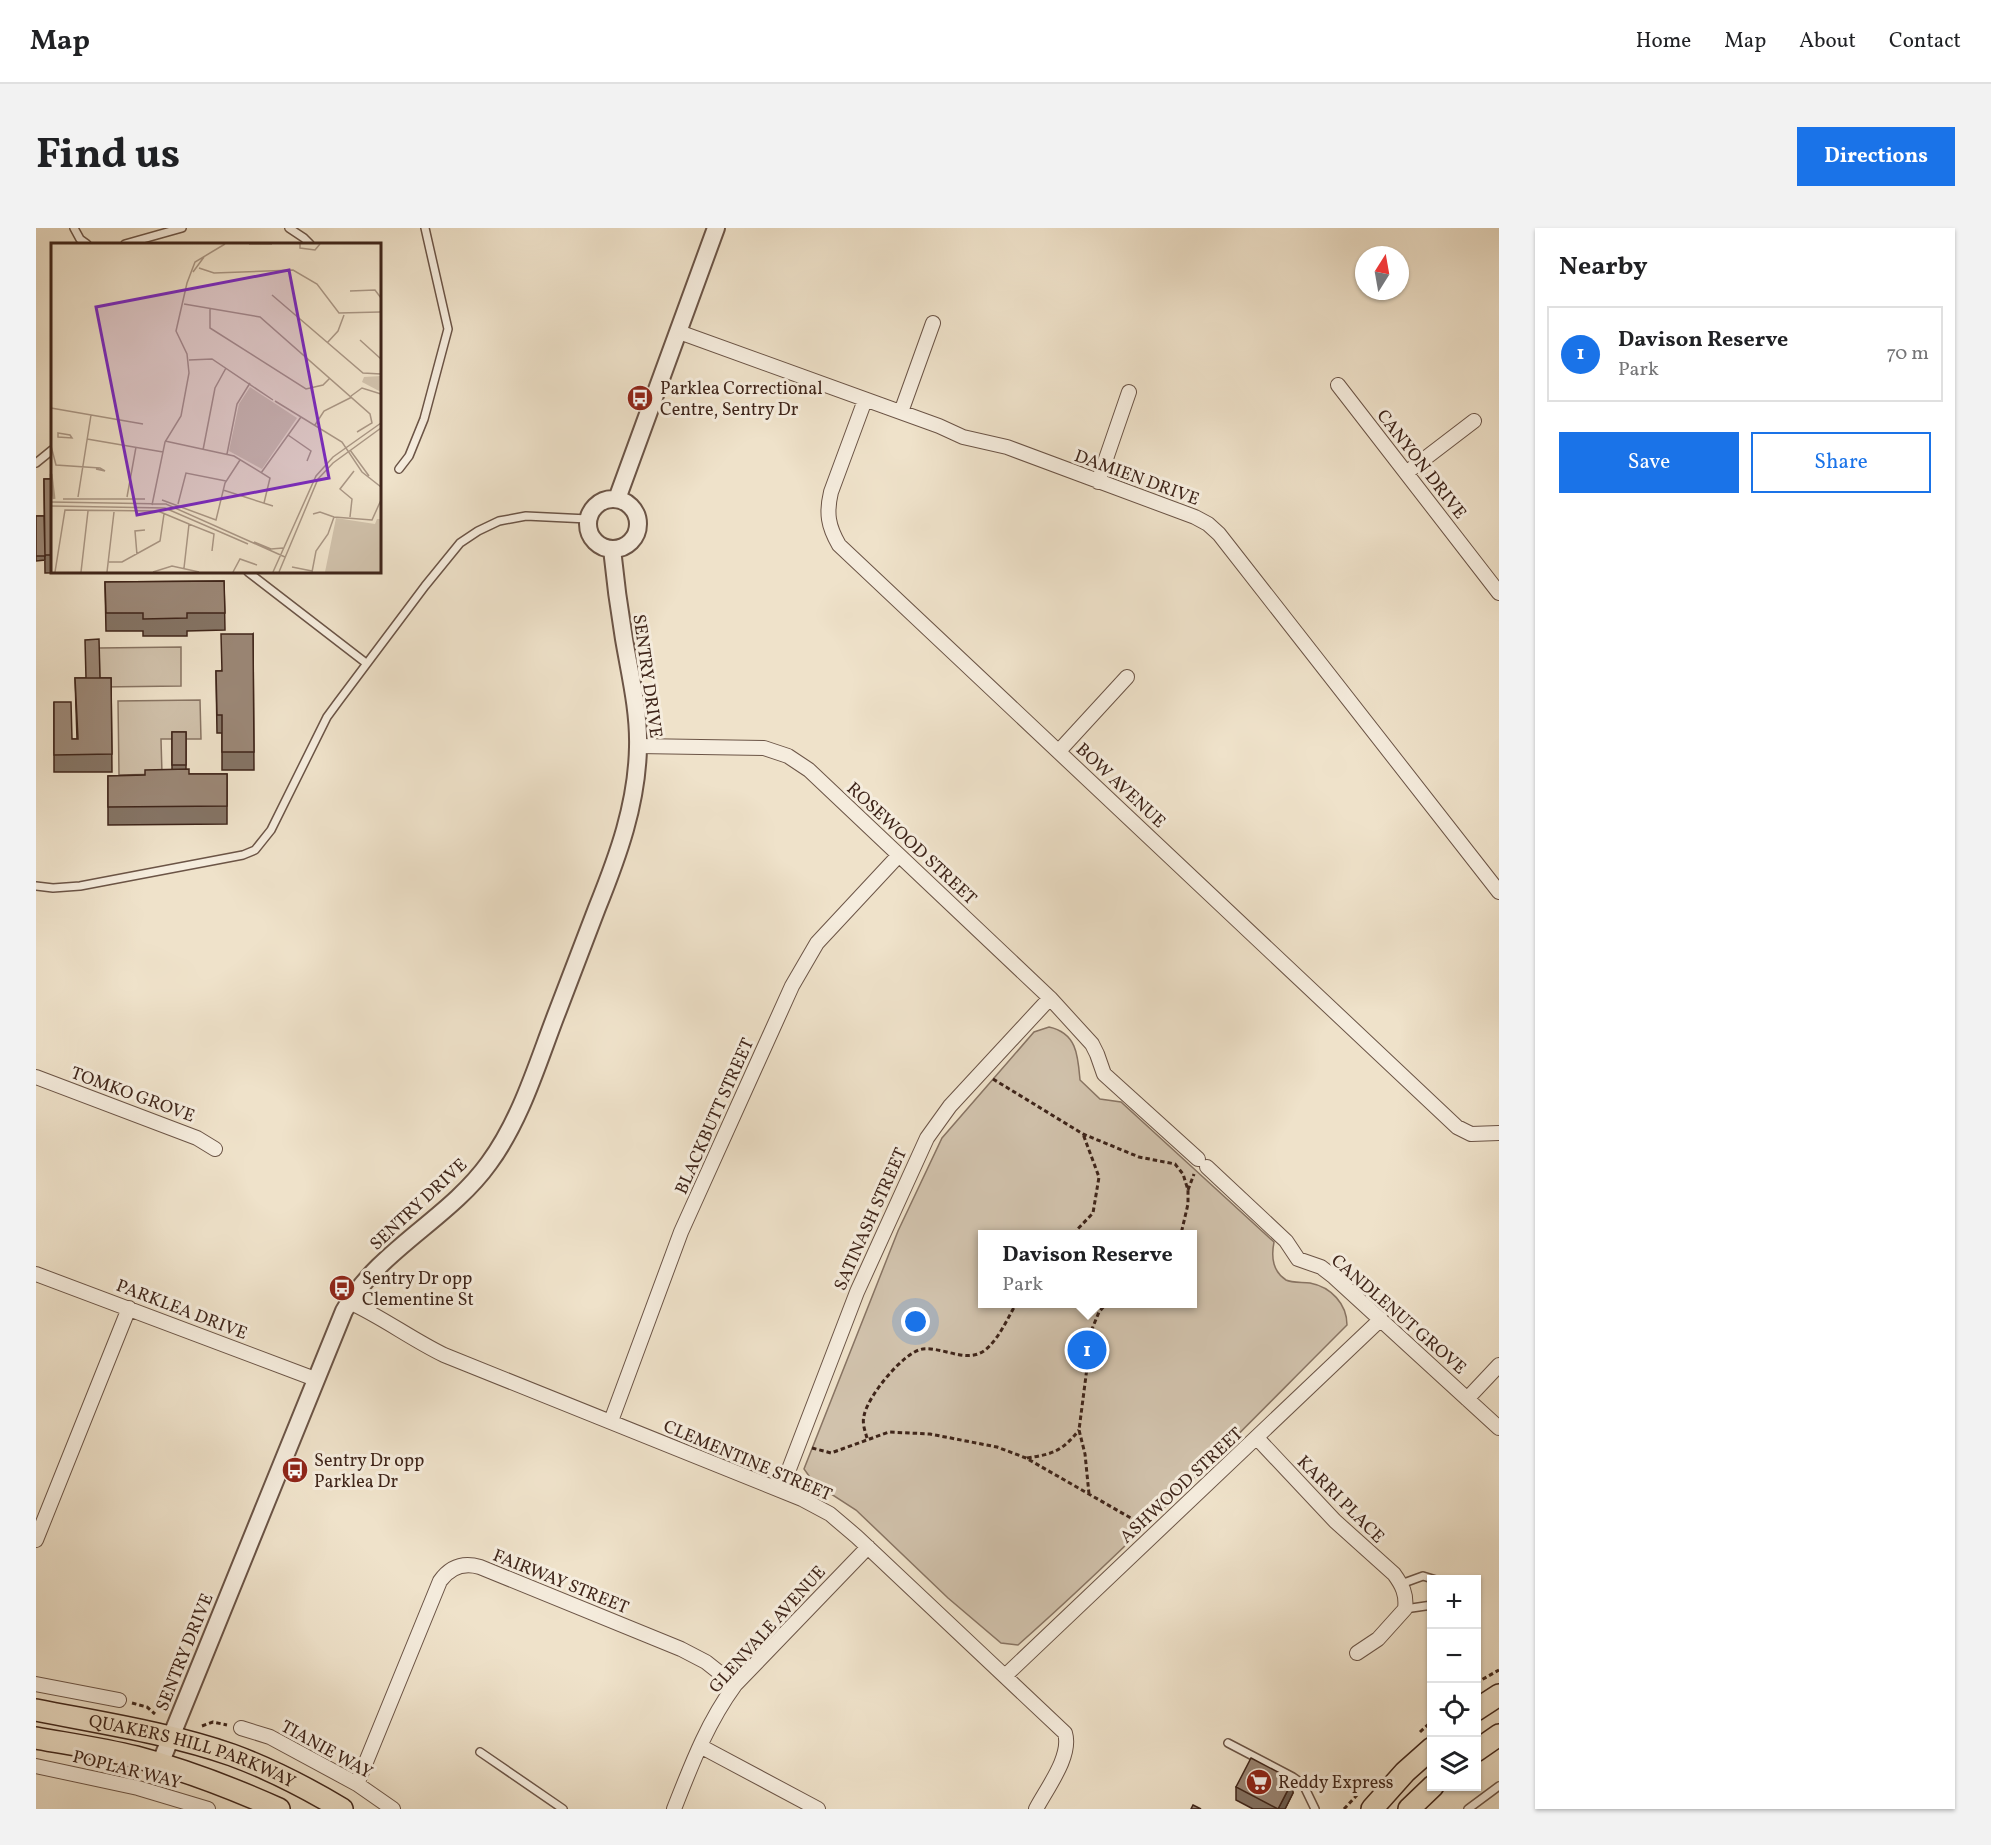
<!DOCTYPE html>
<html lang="en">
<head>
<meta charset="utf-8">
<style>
	:root { --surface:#fff; --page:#f2f2f2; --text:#202124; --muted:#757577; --line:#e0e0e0; --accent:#1a73e8 }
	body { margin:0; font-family:Vollkorn,serif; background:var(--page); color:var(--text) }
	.controls { position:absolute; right:18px; bottom:18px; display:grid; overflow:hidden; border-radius:0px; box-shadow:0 2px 4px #0004 }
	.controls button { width:54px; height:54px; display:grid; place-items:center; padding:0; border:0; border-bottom:2px solid var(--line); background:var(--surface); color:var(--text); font:30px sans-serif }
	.compass { position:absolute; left:1319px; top:18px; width:54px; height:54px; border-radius:50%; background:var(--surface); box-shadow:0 2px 4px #0004; rotate:11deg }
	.you { position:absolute; left:880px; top:1094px; width:21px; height:21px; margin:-15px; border:4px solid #fff; border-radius:50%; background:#1a73e8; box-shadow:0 0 0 9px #1a73e833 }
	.badge { display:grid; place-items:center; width:39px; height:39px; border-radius:50%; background:var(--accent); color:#fff; font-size:20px; font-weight:700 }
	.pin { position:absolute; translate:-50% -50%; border:3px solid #fff; box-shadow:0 2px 6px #0006 }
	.popup { position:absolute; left:942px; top:1002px; width:219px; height:78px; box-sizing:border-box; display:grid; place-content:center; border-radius:0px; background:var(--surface); filter:drop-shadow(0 2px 4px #0005); font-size:20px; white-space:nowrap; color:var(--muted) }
	.popup b { font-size:22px; color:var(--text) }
	.popup::after { content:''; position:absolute; left:50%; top:100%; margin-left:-12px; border:12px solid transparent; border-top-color:var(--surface) }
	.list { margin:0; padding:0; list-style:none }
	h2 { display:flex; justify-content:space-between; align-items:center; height:78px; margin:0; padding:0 24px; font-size:26px }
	h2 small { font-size:20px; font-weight:400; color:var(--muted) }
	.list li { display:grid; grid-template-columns:39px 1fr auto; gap:18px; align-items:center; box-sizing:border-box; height:96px; margin:0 12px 12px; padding:0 12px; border:2px solid var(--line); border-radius:0px }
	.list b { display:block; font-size:22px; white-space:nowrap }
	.list p { margin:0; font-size:20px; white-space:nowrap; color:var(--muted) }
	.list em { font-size:20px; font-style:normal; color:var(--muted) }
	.actions { display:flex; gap:12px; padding:18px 24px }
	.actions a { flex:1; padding:14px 0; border:2px solid var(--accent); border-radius:0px; text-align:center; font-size:21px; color:var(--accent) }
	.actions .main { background:var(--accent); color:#fff }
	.icon { flex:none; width:33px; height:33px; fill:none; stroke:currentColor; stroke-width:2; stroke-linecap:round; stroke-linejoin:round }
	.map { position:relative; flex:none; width:1463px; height:1581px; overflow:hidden; border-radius:0px }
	header { display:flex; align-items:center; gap:36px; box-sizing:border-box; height:84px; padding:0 30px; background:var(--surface); border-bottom:2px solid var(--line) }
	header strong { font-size:28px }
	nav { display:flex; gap:33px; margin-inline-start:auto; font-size:21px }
	.intro { display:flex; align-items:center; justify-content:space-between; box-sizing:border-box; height:144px; padding:0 36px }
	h1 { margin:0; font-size:42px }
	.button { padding:15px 27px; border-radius:0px; background:var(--accent); color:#fff; font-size:21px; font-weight:700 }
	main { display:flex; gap:36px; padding:0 36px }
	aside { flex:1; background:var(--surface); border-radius:0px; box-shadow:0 2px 4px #0004 }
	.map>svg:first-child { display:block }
</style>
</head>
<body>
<header>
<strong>Map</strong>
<nav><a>Home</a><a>Map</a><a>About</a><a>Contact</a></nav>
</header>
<div class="intro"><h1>Find us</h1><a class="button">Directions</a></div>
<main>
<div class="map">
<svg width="1463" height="1581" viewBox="0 0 1463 1581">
	<rect width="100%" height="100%" fill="#efe2ca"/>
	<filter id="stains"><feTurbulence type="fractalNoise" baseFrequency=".00333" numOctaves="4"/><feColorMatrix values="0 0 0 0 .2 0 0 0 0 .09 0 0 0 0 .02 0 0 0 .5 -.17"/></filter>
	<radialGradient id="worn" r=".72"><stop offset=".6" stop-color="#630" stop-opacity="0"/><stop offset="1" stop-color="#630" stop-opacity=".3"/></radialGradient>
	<path fill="#d1c2ac" stroke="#887463" stroke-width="1.5" fill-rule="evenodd" d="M145,419V458L64,459L63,420Z
		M164,472L165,511H125L126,546L83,547L82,473Z
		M1013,799C1041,805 1042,828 1044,852L1064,871L1085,874L1238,1014C1235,1029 1236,1043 1250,1052C1256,1055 1266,1054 1274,1055C1295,1059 1311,1076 1311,1097C1203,1205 1097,1315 982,1417L965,1415L912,1370L820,1282L778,1255L768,1241L862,1003L906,910L998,804ZM946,1006H1156V1076H946Z"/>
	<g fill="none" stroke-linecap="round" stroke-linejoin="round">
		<defs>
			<path id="service" d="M38,0L44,11L51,16
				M253,0L268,10L274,16
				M89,16L146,0
				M0,235L16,222
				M363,241L373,228L388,191L412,101L389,0
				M212,344L330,435
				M0,658L17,660L44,658L207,627L219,622L235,602L291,489L302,474L389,358L424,315L442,303L463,293L490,288L552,291
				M1365,1356L1387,1348L1400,1352
				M1369,1381L1396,1377
				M1192,1515L1257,1549L1267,1556L1279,1581
				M444,1524L527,1581
				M1432,1581L1463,1558"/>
			<path id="minor" d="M643,104L903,198L927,209L971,219L1159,289L1172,296L1183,306L1463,664
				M1302,157L1463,365
				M829,172L795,264C790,285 792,298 803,317L1421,899L1435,906L1463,905
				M865,184L897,95
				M1370,245L1438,193
				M1062,254L1093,164
				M602,518L728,520L752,528L773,542L1014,770L1056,816L1061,826L1068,846L1162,931
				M1023,523L1091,449
				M0,849L161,910L179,921
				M1171,939L1250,1013L1262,1031L1285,1039L1298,1049L1463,1200
				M0,1046L279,1151
				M313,1074C346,1089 375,1111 408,1127L766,1271L794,1286L821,1309L1029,1505C1036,1528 1011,1560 1000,1581
				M1431,1171L1463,1137
				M575,1193L645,1004L756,758L781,715L863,627
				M1221,1210L1299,1293L1358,1346C1366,1357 1371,1366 1369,1381L1342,1411L1321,1425
				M745,1262L821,1064L891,910L914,878L1014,770
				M0,1312L93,1080
				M969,1448L1345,1091
				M0,1456L83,1472
				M205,1500L234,1509L321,1556L357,1581
				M664,1518L782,1581
				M0,1538L102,1560L172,1581
				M321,1556L404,1353C414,1339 427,1334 444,1339L645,1421L670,1434L699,1457
				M638,1581C655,1538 671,1495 699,1457L832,1319"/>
			<path id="tertiary" d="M581,271L680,0
				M552 296a25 25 0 1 1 50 0a25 25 0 1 1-50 0Z
				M124,1536L308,1083C342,1022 413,991 453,935C486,890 502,833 522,782C535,748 548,714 561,680C582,628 601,576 602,519C603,483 594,446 588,411C583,381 579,351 576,321"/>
			<g id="primary">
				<path id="s1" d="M0,1482C65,1495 133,1505 196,1527C234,1541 271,1560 306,1581"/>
				<path d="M1440,1482L1463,1467"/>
				<path d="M0,1510C33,1516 67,1521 100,1529C149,1542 196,1560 243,1581"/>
				<path d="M1440,1523L1463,1507"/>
				<path d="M1336,1581L1369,1544L1396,1520"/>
				<path d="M1373,1581L1397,1558"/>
			</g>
		</defs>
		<use href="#service" stroke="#6b5446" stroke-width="10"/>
		<use href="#minor" stroke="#6b5446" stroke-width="16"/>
		<use href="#tertiary" stroke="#6b5446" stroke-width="20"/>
		<use href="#primary" stroke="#3f251a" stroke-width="24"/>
		<path stroke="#3f251a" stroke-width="3" stroke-dasharray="4.5 3" stroke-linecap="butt" d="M957,851L1047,906L1103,929L1139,936L1147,946L1152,962V976L1145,1006
			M1152,962L1158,946
			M1037,1006L1057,985L1063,949L1047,906
			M831,1210C829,1203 826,1195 828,1188C831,1169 868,1123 887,1121C905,1119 925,1132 942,1126C959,1120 971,1091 980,1076
			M776,1220L795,1225L853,1204L894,1206L961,1219L990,1230L1107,1297
			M991,1230C1018,1226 1026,1223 1043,1202
			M1053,1266L1049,1226L1043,1202L1056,1101L1063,1084L1070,1076
			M1440,1455L1463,1442
			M96,1475L111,1479L119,1486
			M166,1498L177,1494L191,1497
			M1384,1504L1396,1493
			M1308,1581L1322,1566"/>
		<use href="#service" stroke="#f5ecdd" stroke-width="7"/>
		<use href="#minor" stroke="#f5ecdd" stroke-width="14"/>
		<use href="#tertiary" stroke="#f5ecdd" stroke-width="16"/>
		<use href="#primary" stroke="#efe2ca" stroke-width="21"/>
	</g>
	<path fill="#857465" stroke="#3f251a" stroke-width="1.5" d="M8,251H16V344H53L9,345Z
		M0,288H8L9,332L0,333Z
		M188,353L189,402L151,403V408H107V403H70L69,354Z
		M217,406L218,542H186V505H181L180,443H185Z
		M39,450H75L76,544H18V474L36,511H41Z
		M136,504H150V542L153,546H191V596L72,597V548L109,547L136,542Z
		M1200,1559L1257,1565L1249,1581H1217L1200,1572Z"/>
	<path fill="#6c5e53" stroke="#3f251a" stroke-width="1.5" d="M1257,1552V1565L1249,1581H1242Z"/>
	<path fill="#9b8776" stroke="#3f251a" stroke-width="1.5" d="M8,251H16V327H9Z
		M0,288H8L9,328H0Z
		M188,353L189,385H151V390L107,391V385H70L69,354Z
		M185,406H217L218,524H186V487H181L180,443H186Z
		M63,411L64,450H50L49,412Z
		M39,450H75L76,526L18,527V474H35L36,511H42Z
		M136,504H150V537H136Z
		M153,541V546H191V578L72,579V548L109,547V542Z
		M1215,1530L1257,1552L1242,1581L1200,1559Z
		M1157,1577L1165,1581H1155Z"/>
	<defs>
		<symbol id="bus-disc" viewBox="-11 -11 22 22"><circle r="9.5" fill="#8f2418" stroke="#f5ecdd"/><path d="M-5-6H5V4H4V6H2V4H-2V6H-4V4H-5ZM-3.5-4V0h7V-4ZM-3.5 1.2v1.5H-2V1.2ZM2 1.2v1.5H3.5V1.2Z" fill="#fff"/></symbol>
		<symbol id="supermarket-disc" viewBox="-11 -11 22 22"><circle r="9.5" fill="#8f2418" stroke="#f5ecdd"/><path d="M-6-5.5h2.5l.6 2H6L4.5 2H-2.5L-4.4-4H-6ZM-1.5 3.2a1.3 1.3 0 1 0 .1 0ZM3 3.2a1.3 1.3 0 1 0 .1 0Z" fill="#fff"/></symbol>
	</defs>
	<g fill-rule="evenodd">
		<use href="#bus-disc" x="589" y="155" width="30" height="30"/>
		<use href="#bus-disc" x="291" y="1045" width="30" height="30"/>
		<use href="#bus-disc" x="244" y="1227" width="30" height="30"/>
		<use href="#supermarket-disc" x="1208" y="1539" width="30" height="30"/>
	</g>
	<g text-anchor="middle" stroke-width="6" stroke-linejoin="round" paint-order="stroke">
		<g font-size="18" fill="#3f251a" stroke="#f5ecdd" text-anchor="start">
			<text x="624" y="166">Parklea Correctional<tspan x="624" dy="21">Centre, Sentry Dr</tspan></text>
			<text x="326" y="1056">Sentry Dr opp<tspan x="326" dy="21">Clementine St</tspan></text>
			<text x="278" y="1238">Sentry Dr opp<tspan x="278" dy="21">Parklea Dr</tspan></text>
			<text x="1242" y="1560">Reddy Express</text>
		</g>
		<g font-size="18" fill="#3f251a" stroke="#f5ecdd">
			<text transform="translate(1386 236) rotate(52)" y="6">CANYON DRIVE</text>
			<text transform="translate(1101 249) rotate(20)" y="6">DAMIEN DRIVE</text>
			<text transform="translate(612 448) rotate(82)" y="6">SENTRY DRIVE</text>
			<text transform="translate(1085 557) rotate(43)" y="6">BOW AVENUE</text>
			<text transform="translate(876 615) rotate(43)" y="6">ROSEWOOD STREET</text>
			<text transform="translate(97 866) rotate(20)" y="6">TOMKO GROVE</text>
			<text transform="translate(678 888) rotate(-66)" y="6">BLACKBUTT STREET</text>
			<text transform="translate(382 976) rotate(-43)" y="6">SENTRY DRIVE</text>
			<text transform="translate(834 991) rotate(-66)" y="6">SATINASH STREET</text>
			<text transform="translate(146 1081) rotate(21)" y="6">PARKLEA DRIVE</text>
			<text transform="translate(1363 1086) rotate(41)" y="6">CANDLENUT GROVE</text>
			<text transform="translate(712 1232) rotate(23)" y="6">CLEMENTINE STREET</text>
			<text transform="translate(1145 1257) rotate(-43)" y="6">ASHWOOD STREET</text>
			<text transform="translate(1305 1271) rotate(45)" y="6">KARRI PLACE</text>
			<text transform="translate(525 1353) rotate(22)" y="6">FAIRWAY STREET</text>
			<text transform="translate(731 1401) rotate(-48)" y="6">GLENVALE AVENUE</text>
			<text transform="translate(148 1424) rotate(-68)" y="6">SENTRY DRIVE</text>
			<text transform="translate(291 1521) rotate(29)" y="6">TIANIE WAY</text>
			<text dy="6" stroke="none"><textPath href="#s1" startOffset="162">QUAKERS HILL PARKWAY</textPath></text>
			<text transform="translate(91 1541) rotate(14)" y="6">POPLAR WAY</text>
		</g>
	</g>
	<g transform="translate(15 15)">
		<rect width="330" height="330" fill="#efe2ca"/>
		<path d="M330,133V149L311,139L313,134ZM199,144L246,175L211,226L178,208L188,161ZM285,275L324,281L326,276H330V329H274Z" fill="#d1c2ac"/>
		<path fill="none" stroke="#b3a28e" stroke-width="3" d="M0,231L3,256"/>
		<path fill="none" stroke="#a99684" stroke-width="1.5" d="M198,1H221M249,1V5L264,7L269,1M148,25L163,30L242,27L266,41L288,70L329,69M142,29L153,14M299,48L324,47L330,55M221,52L312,130L330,131M133,61L209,74L319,171L321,180L306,189M159,66V85L255,146L272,142L279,135M309,97L330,116M276,100L287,88L293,72M138,117L161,116L222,157M300,153L311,145L330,151M224,158L291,199L311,229L330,244M0,165L92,181M264,182L273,168L301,154M7,190L19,192L21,195L7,194ZM237,192L260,208L256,218M36,196L112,209M114,198L183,213L219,235L213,260M0,203L5,222L49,225L54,228L45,226M152,207L164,145L175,125M299,207L318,233M176,211L186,161L199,140M210,230L250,174M172,247L222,263M27,254L40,172M76,254L85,204M12,256H94M111,257L165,277L174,240L189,217M0,259L115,261L234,314M127,261L135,230L175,238M101,262L114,199L130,173L138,130L136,111L125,88L136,40L144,19L174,1M0,263L114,265L197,301M262,271L269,269L283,274M283,274L321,277L330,257M299,274L301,256L289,246L303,228M203,299L220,306L232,305M86,312L84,288L94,287M58,319H71L109,298L113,271M241,324L261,328M133,325L138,281L163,291L161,308M4,329L14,267L107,268L138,281M30,329L37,268M56,329L63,269M102,329L121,323L148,329M182,329L189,316L206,322M222,329L265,233L282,214L330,180M228,329L267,236L282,220L330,185M261,329L265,308L277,291L283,274"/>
		<path fill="#7b2cbf" fill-opacity="0.15" stroke="#7b2cbf" stroke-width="3" d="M238,27L278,235L86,272L45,64Z"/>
		<rect width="330" height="330" fill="none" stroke="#3f251a" stroke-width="3"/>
	</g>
	<rect width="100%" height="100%" filter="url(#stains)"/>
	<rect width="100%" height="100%" fill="url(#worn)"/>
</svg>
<div class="controls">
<button>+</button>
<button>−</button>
<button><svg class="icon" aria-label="locate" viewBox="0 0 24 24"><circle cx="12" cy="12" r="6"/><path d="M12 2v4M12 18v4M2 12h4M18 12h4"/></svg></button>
<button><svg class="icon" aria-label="layers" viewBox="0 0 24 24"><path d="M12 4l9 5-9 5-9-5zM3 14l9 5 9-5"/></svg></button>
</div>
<svg class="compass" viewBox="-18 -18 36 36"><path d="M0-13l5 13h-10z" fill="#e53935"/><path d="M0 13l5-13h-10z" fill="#757577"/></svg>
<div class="you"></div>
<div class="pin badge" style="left:1051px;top:1122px">1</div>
<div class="popup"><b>Davison Reserve</b>Park</div>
</div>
<aside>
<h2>Nearby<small></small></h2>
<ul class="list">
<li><span class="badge">1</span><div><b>Davison Reserve</b><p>Park</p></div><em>70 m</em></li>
</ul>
<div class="actions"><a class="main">Save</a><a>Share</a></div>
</aside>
</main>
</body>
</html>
